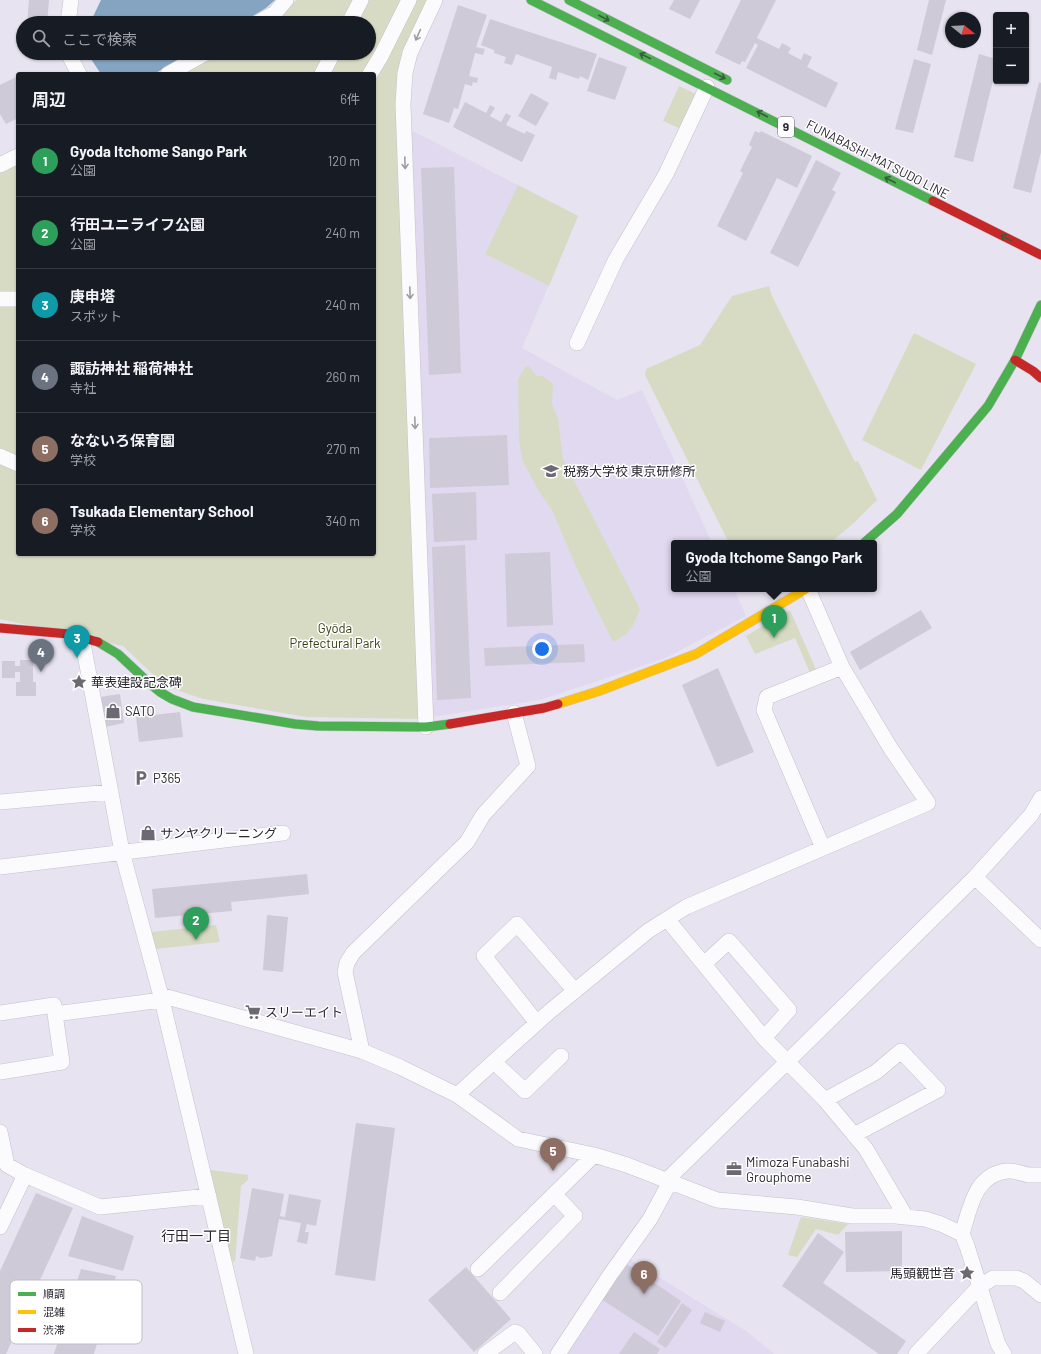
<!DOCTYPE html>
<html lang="ja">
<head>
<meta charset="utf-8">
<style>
	:root { --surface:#171b24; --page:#242831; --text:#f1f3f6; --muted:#9ea1a6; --line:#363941; --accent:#b45309 }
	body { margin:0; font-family:Barlow,"Noto Sans JP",sans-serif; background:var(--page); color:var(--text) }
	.controls { position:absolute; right:12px; top:12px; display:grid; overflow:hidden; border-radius:4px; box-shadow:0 1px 3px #0004 }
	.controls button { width:36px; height:36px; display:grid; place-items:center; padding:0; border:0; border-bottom:1px solid var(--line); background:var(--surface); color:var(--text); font:20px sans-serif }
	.compass { position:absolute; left:945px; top:12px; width:36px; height:36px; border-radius:50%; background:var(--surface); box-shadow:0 1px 3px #0004; rotate:108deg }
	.you { position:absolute; left:542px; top:649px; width:14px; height:14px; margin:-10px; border:3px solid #fff; border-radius:50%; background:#1a73e8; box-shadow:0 0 0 6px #1a73e833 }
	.badge { display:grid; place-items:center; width:26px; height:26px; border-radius:50%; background:var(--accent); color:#fff; font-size:13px; font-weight:700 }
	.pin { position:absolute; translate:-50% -33px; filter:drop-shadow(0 1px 2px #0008) }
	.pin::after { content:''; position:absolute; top:21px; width:14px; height:12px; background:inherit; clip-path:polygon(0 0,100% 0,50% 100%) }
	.popup { position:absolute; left:671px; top:540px; width:206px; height:52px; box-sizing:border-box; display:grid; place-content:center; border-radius:4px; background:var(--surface); filter:drop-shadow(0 1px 3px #0005); font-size:13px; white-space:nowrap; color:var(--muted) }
	.popup b { font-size:15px; color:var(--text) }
	.popup::after { content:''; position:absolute; left:50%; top:100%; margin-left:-8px; border:8px solid transparent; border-top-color:var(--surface) }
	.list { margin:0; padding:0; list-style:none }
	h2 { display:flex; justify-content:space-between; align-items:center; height:52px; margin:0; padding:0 16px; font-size:17px }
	h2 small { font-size:13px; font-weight:400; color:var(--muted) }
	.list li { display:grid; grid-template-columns:26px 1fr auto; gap:12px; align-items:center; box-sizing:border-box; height:72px; padding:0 16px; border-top:1px solid var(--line) }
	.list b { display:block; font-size:15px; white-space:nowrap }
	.list p { margin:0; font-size:13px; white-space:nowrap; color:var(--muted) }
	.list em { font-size:13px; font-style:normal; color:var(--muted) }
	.icon { flex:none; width:22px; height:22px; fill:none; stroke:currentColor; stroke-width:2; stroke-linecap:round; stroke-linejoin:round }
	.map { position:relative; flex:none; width:1041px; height:1354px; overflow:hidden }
	.search { position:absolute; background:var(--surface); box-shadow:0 1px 3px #0004; left:16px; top:16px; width:360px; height:44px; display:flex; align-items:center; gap:10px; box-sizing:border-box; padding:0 14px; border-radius:22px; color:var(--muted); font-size:15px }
	.panel { position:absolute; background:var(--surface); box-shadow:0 1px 3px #0004; left:16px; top:72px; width:360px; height:484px; border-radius:4px }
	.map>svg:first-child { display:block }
</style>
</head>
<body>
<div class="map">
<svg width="1041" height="1354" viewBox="0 0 1041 1354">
	<rect width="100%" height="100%" fill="#e7e3f0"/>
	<path fill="#e0d9ef" d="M409,129L578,216L522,348L617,400L642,390L712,543H674V589H734L746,616L665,658L598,681L539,700L432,717Z
		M626,1257L746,1331L774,1354H562Z"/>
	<path fill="#d8dbc4" d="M297,0H430L400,72L420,719L306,717L203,699L165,686L123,646L0,619V173L18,163V554H374V74H182L220,53H369V23H265Z
		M679,86L698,95L681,129L663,121Z
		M518,185L578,216L549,286L485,254Z
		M769,286L772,296L855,462L858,461L877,500L855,522L830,543H729L645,375L646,369L700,345L732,296Z
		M914,333L976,364L921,470L862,440Z
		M526,366L530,367L536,376H543L553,384L552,404L558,419L563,459L640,609C632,629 631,632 613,642L577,569L552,510L540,493L522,460L519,440L518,379Z
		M790,610L817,672L811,675L795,638L755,654L746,636Z
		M216,925L220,942L155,949L151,932Z
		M211,1170L248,1175V1180L241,1186L235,1262L228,1259L205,1174Z
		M801,1217L848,1224L838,1235L816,1229L797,1257L788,1255Z"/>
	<path fill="#85a4c1" d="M101,0H275L266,8L241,23H90Z
		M91,53H190L154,74H101L89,56Z"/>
	<path fill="#cecad8" d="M29,0H49L47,23H27Z
		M674,0H700L690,19L669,9Z
		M741,0H776L757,38L779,49L782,43L791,48L788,53L801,60L804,53L812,57L807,67L838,83L826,108L746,68L758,45L755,43L745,62L742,61L740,65L715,53Z
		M929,0H946L932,55L917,50Z
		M458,5L487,15L476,47L485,49L483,55L475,53L469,76L478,78L477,83L473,82L472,86L465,84L458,109L454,108L449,123L423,114Z
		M490,19L597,54L588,80L580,76L579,79L558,72L556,80L549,78L552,67L516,54L512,65L504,63L506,57L494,53V50L481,45Z
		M979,54L996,59V68L973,162L954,157Z
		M599,57L627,67L615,100L587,91Z
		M914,59L931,64L913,133L895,129Z
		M16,77L18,81V118L6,124L0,114V85Z
		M1039,82L1041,83V152L1031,193L1013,188Z
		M531,93L549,103L536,126L518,116Z
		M465,102L486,113L490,105L495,108L490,116L501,122L506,113L511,116L506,125L525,134L526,131L535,135L522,162L453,127Z
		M755,131L760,133L761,131L812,156L797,188L777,178L746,241L717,226L743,173L740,171L752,147L749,145Z
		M816,160L841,173L832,190L836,192L798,267L770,253Z
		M454,167L461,373L429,375L421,168Z
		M507,435L509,485L430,488L429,438Z
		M476,492L477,540L434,542L432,494Z
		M465,545L471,698L437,700L432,547Z
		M550,552L553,625L507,627L505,554Z
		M921,610L932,628L860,670L850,652Z
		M584,644L585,662L485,666L484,648Z
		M20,660H33V682H36V696H16V682H20V672H15V678H2V661H15V666H20Z
		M718,668L754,752L717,767L682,685Z
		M120,694L124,723L105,727L100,697Z
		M180,712L183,737L139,742L136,717Z
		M307,874L309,894L231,902L232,911L155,918L152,889Z
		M267,915L288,917L283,972L263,970Z
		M356,1123L395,1128L375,1281L335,1275Z
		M252,1188L284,1194L280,1216L285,1217L289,1194L321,1200L316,1226L307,1224L305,1232H309L307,1244L297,1242L301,1223L279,1219L272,1256L268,1257L261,1258L256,1256L255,1261L240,1258Z
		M36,1193L73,1208L6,1354H0V1271Z
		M82,1216L134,1236L123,1271L68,1256Z
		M902,1231V1271L846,1272L845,1232Z
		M818,1233L844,1252L823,1283L906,1341L897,1354H879L782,1286Z
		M625,1263L681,1301L658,1336L601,1299Z
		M466,1267L511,1319L474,1352L428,1300Z
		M81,1269L116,1276L94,1354H54Z
		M682,1303L692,1310L666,1348L657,1342Z
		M705,1312L725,1321L720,1332L700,1323Z
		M634,1332L660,1349L657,1354H619Z"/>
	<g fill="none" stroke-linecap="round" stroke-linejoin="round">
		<defs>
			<path id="street" d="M68,23L71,0
				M257,23L275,13L286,0
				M349,23L361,0
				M68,53L79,74
				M168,74L206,53
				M322,74L333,53
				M370,74L381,56L409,0
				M0,165L18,156
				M0,299H18
				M577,343L616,259L666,174L707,87
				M0,456L18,464
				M82,638L122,852L162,1000L246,1354
				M426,727L403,104L405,73L410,53L435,0
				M0,802L111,792
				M823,848L764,710L767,697L842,667
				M0,867L283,833
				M975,877L1041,940
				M667,919L764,1038L825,1100L866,1149L906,1217
				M704,964L729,941L789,1010L764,1038
				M160,995L362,1051L400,1067L457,1095L518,1139L594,1155L627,1165L717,1200L797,1207L852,1216H896L925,1219L941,1224L962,1234L967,1246L998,1344L1004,1354
				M0,1013L54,1005L55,1014
				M537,1023L484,956L517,924L575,991
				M362,1051L345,972L347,963L353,953L467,842L483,815L528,766L514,713
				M494,1062L525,1091L561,1056
				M0,1072L62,1062L55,1014L162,1000
				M457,1095L549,1012L648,931L686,907L928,803L891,749L842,667L808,589
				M825,1100L876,1072L901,1051L938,1090L854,1135
				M0,1132L7,1165L25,1175L100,1207L209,1196
				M666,1181L975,877L1031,815L1041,798
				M0,1227L25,1175
				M962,1234C970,1208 975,1174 1007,1171C1014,1170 1022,1174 1029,1175C1033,1175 1037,1175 1041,1175
				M478,1269L594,1155
				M500,1293L575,1216L555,1195
				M485,1354L515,1332L518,1333L535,1354
				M558,1354L610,1275L650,1219L670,1182
				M916,1354L979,1287L993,1278H1016L1024,1281L1041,1295"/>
			<path id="fast" d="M531,0L933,201
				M569,0L727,80
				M864,543L897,514L988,406L1015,360L1041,305
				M98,642L118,654L149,683L160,692L172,699L193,707L295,724L318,726L426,727L450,724"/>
			<path id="slow" d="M558,704L599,691L696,654L806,589"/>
			<path id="jam" d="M933,201L1041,255
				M1015,360L1033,371L1041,378
				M0,628L69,634L98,642
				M450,724L544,708L558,704"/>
		</defs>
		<use href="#street" stroke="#c4c1cb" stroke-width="16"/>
		<use href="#fast" stroke="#c4c1cb" stroke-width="10"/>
		<use href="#slow" stroke="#c4c1cb" stroke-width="10"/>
		<use href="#jam" stroke="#c4c1cb" stroke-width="10"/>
		<use href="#street" stroke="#fbfbfd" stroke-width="15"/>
		<use href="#fast" stroke="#4caf50" stroke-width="9"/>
		<use href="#slow" stroke="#ffc107" stroke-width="9"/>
		<use href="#jam" stroke="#c62828" stroke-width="9"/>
	</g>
	<defs><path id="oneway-shaft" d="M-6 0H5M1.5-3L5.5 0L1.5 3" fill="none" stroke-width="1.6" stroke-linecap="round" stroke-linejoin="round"/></defs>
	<g stroke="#385d3d">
		<use href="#oneway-shaft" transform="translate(604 18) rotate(27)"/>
		<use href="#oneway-shaft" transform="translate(645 56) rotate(-154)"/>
		<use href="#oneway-shaft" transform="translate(720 76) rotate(27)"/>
		<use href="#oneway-shaft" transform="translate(762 114) rotate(-153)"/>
		<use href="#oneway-shaft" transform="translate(890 180) rotate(-153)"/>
		<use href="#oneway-shaft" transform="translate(1006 238) rotate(-153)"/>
	</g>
	<g stroke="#9d9ca1">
		<use href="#oneway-shaft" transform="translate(418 35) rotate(114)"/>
		<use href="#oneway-shaft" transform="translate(405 163) rotate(88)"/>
		<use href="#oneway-shaft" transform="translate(410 293) rotate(88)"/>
		<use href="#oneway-shaft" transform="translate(415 423) rotate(88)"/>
	</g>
	<defs>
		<symbol id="university-bare" viewBox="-9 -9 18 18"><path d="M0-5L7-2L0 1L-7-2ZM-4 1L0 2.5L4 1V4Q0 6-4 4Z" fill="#6c6973" stroke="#fff" stroke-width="2.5" paint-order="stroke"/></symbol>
		<symbol id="sight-bare" viewBox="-9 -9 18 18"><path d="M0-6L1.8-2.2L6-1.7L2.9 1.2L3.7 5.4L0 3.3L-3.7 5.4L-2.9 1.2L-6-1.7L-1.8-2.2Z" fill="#6c6973" stroke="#fff" stroke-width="2.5" paint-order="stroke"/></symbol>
		<symbol id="shop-bare" viewBox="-9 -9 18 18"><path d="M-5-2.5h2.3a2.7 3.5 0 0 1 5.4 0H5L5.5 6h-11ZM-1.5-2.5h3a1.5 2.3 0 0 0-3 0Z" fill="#6c6973" stroke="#fff" stroke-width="2.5" paint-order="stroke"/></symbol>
		<symbol id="parking-bare" viewBox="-9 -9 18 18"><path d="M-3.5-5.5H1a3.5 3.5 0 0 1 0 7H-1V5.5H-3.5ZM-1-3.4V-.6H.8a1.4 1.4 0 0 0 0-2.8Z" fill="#6c6973" stroke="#fff" stroke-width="2.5" paint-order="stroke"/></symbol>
		<symbol id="supermarket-bare" viewBox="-9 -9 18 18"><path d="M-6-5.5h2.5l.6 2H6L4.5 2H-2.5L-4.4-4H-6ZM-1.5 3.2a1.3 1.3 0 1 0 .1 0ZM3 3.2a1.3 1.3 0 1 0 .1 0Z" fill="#6c6973" stroke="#fff" stroke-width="2.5" paint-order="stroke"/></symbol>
		<symbol id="office-bare" viewBox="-9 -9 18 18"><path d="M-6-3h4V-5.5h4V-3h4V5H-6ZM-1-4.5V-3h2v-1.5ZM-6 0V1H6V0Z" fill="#6c6973" stroke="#fff" stroke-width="2.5" paint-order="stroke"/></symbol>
	</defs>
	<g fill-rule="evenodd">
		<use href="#university-bare" x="540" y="460" width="22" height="22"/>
		<use href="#sight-bare" x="68" y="671" width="22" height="22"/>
		<use href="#shop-bare" x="102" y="700" width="22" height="22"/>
		<use href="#parking-bare" x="130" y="767" width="22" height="22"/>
		<use href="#shop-bare" x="137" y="822" width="22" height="22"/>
		<use href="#supermarket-bare" x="242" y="1001" width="22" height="22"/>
		<use href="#office-bare" x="723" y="1158" width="22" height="22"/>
		<use href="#sight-bare" x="956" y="1262" width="22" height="22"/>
	</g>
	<g text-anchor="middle" stroke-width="3" stroke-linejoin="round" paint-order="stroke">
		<rect fill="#fff" stroke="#6a686e" stroke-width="1" x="778" y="117" width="16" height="20" rx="3"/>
		<g font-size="12" font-weight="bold" fill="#2a2730">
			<text x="786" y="131">9</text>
		</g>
		<g font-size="13" fill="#2a2730" stroke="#fff">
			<text transform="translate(878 159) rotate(27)" y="5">FUNABASHI-MATSUDO LINE</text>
		</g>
		<g font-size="13" fill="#2a2730" stroke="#fff" text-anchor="start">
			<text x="563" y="476">税務大学校 東京研修所</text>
			<text x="91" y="687">華表建設記念碑</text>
			<text x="125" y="716">SATO</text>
			<text x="153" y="783">P365</text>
			<text x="160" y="838">サンヤクリーニング</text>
			<text x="265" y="1017">スリーエイト</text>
			<text x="746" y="1167">Mimoza Funabashi<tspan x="746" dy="15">Grouphome</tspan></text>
			<text x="955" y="1278" text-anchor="end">馬頭観世音</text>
		</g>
		<g font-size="13" fill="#383e14" stroke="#fff">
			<text x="335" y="633">Gyōda<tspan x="335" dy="15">Prefectural Park</tspan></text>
		</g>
		<g font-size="14" fill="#2a2730" stroke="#fff">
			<text x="196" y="1241">行田一丁目</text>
		</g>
	</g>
	<rect x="10" y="1280" width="132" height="64" rx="6" fill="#fff" stroke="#bfbec1" stroke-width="1"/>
	<rect x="18" y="1292" width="18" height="4" fill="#4caf50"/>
	<rect x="18" y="1310" width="18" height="4" fill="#ffc107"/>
	<rect x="18" y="1328" width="18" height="4" fill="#c62828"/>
	<g font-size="11" fill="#2a2730">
		<text x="43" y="1298">順調</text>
		<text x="43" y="1316">混雑</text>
		<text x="43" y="1334">渋滞</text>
	</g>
</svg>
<div class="controls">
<button>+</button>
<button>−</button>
</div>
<svg class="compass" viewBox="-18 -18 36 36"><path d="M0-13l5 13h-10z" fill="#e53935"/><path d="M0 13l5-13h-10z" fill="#9ea1a6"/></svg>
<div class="you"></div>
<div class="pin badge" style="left:774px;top:638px;background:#2e9e5b">1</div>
<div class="popup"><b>Gyoda Itchome Sango Park</b>公園</div>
<div class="pin badge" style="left:196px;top:940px;background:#2e9e5b">2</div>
<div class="pin badge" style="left:77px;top:658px;background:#0f9aa8">3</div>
<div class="pin badge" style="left:41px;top:672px;background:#6b7280">4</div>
<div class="pin badge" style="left:553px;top:1171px;background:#8d6e63">5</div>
<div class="pin badge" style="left:644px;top:1294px;background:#8d6e63">6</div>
<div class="search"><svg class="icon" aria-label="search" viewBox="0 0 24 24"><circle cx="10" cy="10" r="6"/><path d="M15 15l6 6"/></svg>ここで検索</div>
<section class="panel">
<h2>周辺<small>6件</small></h2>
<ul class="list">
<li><span class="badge" style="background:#2e9e5b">1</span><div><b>Gyoda Itchome Sango Park</b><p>公園</p></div><em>120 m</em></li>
<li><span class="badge" style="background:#2e9e5b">2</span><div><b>行田ユニライフ公園</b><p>公園</p></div><em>240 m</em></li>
<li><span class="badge" style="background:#0f9aa8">3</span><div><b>庚申塔</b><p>スポット</p></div><em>240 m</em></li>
<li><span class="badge" style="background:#6b7280">4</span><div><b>諏訪神社 稲荷神社</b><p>寺社</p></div><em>260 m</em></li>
<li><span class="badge" style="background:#8d6e63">5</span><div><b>なないろ保育園</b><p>学校</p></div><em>270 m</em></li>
<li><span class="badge" style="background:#8d6e63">6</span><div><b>Tsukada Elementary School</b><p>学校</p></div><em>340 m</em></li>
</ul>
</section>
</div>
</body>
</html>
